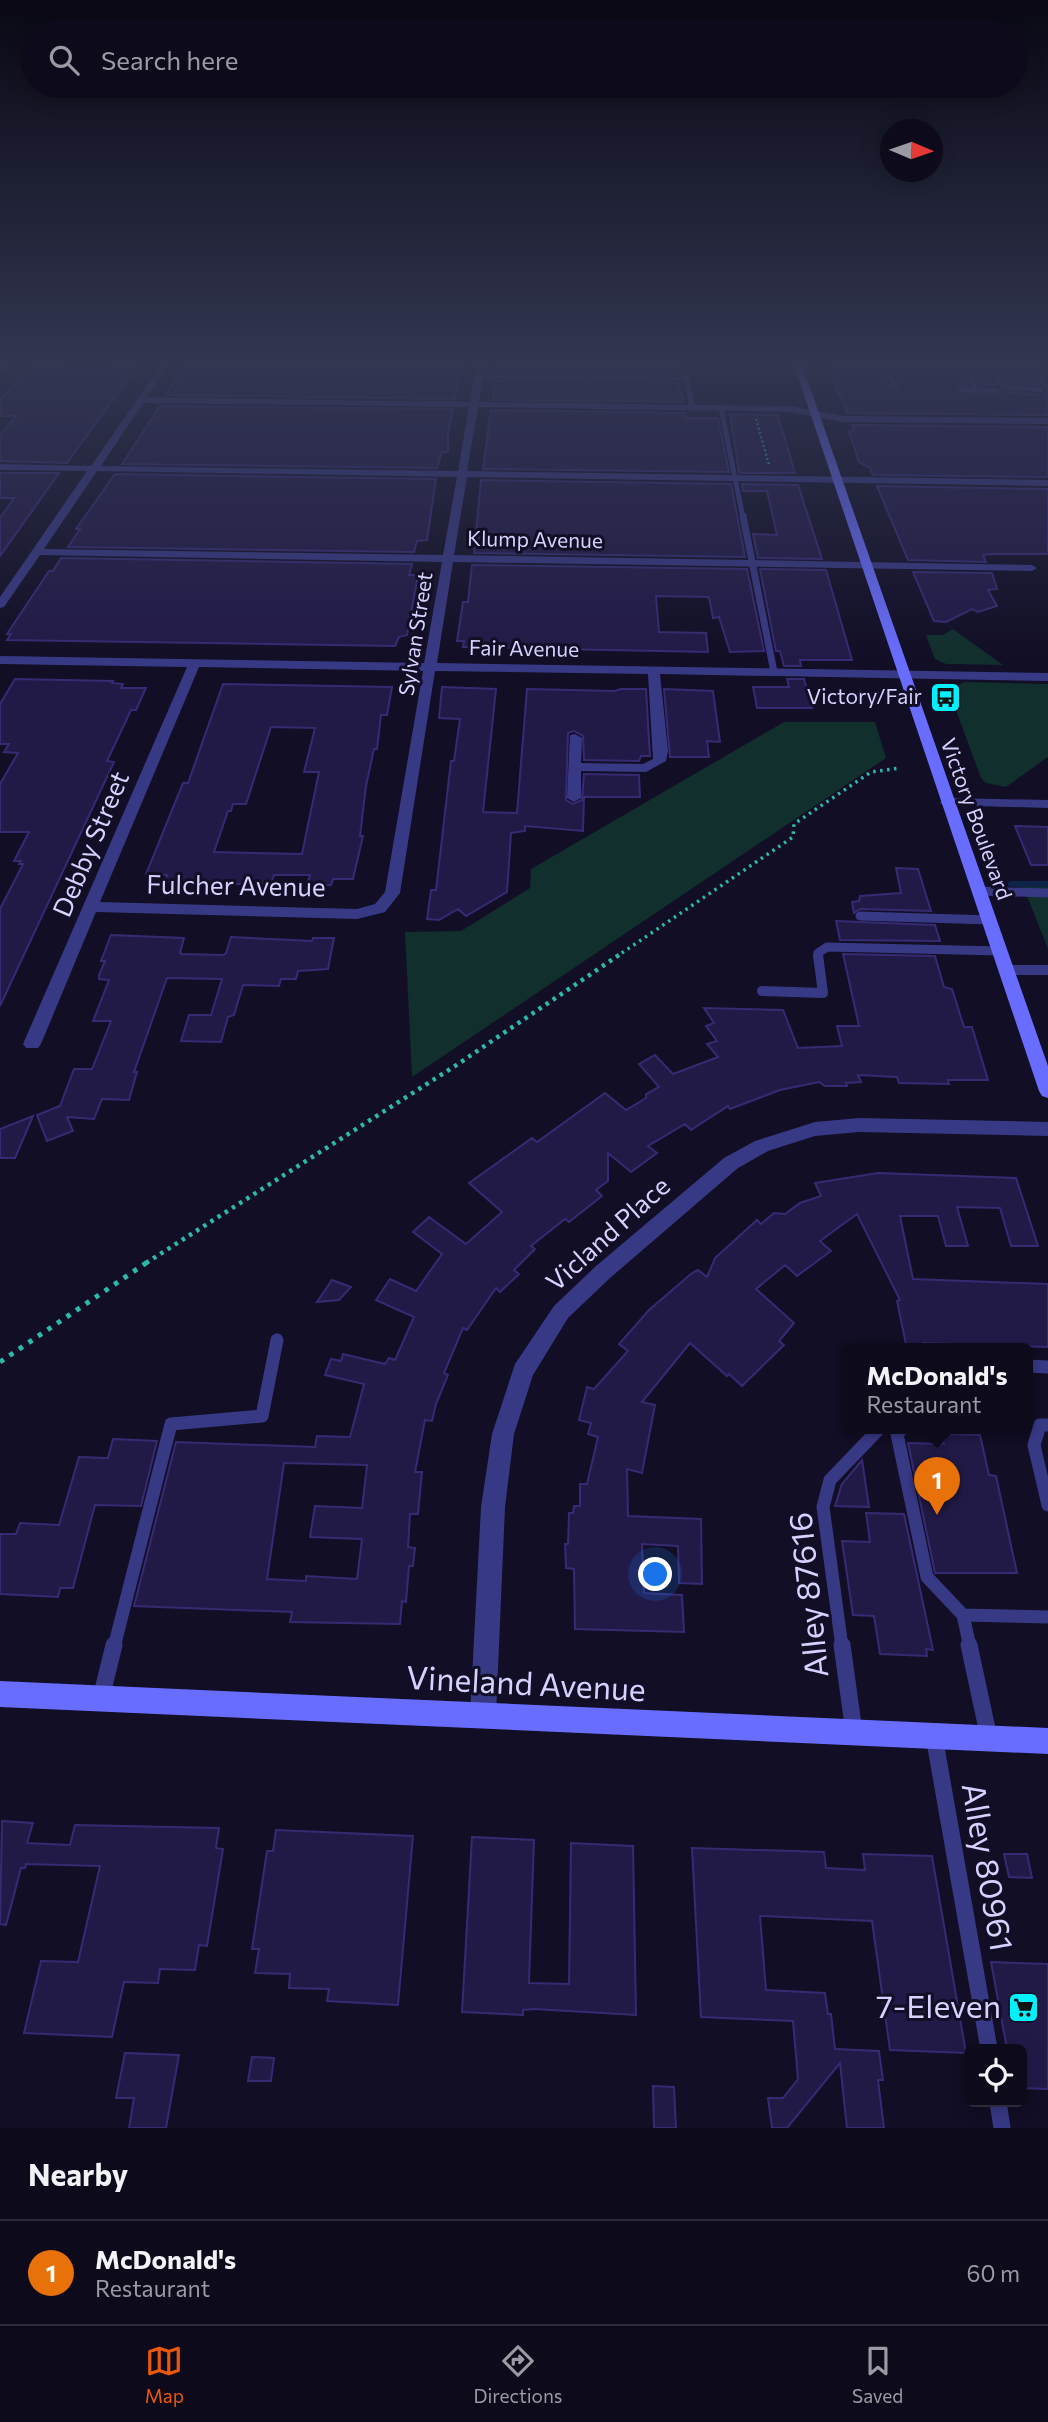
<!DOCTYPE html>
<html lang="en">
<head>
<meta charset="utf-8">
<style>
	:root { --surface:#0d0a1c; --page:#1b1829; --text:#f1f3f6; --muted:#9a9aa3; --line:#2d2b3b; --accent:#ea580c }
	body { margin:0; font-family:Commissioner,sans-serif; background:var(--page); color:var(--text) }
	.controls { position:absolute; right:21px; bottom:21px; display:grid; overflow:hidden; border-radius:10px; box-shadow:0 4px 18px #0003 }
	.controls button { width:63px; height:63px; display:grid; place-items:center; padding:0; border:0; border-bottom:2px solid var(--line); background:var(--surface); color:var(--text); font:35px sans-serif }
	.compass { position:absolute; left:880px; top:119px; width:63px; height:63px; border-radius:50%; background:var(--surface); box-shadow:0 4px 18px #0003; rotate:92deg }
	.you { position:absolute; left:656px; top:1575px; width:24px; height:24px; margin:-18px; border:5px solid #fff; border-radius:50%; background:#1a73e8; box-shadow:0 0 0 10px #1a73e833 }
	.badge { display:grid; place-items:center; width:46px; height:46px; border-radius:50%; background:var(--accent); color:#fff; font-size:23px; font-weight:700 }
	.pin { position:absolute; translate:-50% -58px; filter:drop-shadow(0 2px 4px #0008) }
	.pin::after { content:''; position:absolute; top:37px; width:24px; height:21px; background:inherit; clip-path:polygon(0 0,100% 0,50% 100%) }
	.popup { position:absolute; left:841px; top:1343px; width:192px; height:91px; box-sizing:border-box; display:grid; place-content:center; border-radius:10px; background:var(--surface); filter:drop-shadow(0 2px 5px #0005); font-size:23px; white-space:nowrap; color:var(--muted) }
	.popup b { font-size:26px; color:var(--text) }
	.popup::after { content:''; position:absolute; left:50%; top:100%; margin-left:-14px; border:14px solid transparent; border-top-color:var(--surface) }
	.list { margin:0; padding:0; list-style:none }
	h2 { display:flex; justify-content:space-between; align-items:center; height:91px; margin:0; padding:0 28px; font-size:30px }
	h2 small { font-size:23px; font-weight:400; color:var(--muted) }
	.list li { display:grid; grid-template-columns:46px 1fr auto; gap:21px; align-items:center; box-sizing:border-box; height:105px; padding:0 28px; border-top:2px solid var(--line) }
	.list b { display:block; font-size:26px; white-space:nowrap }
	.list p { margin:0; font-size:23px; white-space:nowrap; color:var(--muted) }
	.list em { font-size:23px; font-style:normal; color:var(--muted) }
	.icon { flex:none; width:38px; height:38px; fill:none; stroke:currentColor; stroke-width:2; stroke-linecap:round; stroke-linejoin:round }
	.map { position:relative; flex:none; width:1048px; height:2128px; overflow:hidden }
	.search { position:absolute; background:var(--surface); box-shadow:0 4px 18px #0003; left:21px; right:21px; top:21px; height:77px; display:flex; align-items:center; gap:18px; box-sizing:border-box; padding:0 24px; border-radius:38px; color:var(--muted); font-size:26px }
	.sheet { height:196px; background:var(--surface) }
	nav { display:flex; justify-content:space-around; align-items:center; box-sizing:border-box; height:98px; border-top:2px solid var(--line); background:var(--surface); font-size:19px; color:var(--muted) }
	nav a { display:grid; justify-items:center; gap:4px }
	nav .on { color:var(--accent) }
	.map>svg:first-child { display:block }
</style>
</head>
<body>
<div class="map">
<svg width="1048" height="2128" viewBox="0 0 1048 2128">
	<rect width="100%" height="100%" fill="#110e25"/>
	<path fill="#112f2d" d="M953,629L1003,665L946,664L935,659L926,635H943Z
		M964,682L1048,684V757L1006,787L986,783L981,778L949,691Z
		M784,722H875L886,758L412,1077L405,932L461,931L530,888L531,869Z
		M1022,883L1048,884V949Z"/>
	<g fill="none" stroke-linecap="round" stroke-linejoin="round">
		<path stroke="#0b2448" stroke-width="6" d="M1011,884H1048"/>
	</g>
	<path fill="#211a47" stroke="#362b73" stroke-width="2" fill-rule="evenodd" d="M36,362H65L60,368L113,369L119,362H140L67,463L0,461V435L16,416H0V400Z
		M187,362H460L462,363L455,399L166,395Z
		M501,362H676L678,373L498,371Z
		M889,362H956L968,385L957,387L956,392L960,395H996L1000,389L1005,392L1041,395L1048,393V415L847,413L828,367L880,368L891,388L897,390L900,383Z
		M967,362H980L997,385H980Z
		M992,362L1023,363L1039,385L1008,382Z
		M495,381L679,383L683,402L493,400Z
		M160,406L453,409L448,433V452H442L437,468L122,464Z
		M491,410L685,413L686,418H718L729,472L483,469Z
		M730,414L778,415L795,473H739Z
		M852,425L1048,427V477L873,475L870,468L859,462L849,431L854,430Z
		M0,473H59L0,556V518L14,498H0Z
		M115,474L436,479L427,540L417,541L414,552L68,547L80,529H76Z
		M481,480L731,484L745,557L474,553Z
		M742,484L798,485L822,559L758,558L753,534L777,535L767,491H743Z
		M877,486L1048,489V554H993L983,555L986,562L908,560Z
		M61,558L412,564L409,575H418L407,635L399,637L395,646L7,640L11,634H7L49,571H53Z
		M472,565L747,569L764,651L730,652L719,617L713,618L709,597L656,596L659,632L706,633L708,652L463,647L464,641H457L463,602H468Z
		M760,569L826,570L852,660H800L801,666H784L780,651H776Z
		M913,572L992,573L997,589L988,590L997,606L978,612L972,609L946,622L934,621Z
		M15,679L113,681L112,683L123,684L121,688H146L136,710H131L107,761L114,762L0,1006V909L23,864H19L21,861H14L29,832H0V784L18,753L4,752L9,744H0V704Z
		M787,679H804L812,708H757L753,687H789Z
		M223,684L392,687L387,715H381L377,749H374L366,786L360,836H363L353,879H333L331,885H307L310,875H274L271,884H224L165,882L167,875L146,874L183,783H188ZM271,727L315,728L304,772H319L302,854L214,852L228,811H231L233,804H246Z
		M442,687L496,689L483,812L517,813L527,689L614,691L621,689H646L650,756H641L639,761L584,760L583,736L574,731L568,733L566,800L573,804L582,800L584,774L639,775L640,797H584L583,831L525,826V831L511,833L507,892L466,916L458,909L439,920L427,919L431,890H436L451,761H454L460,719L439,718Z
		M664,689L713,691L720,742L707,741L709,757H670Z
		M1015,826L1048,827V865H1031Z
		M896,868L918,869L931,911L860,909L854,913L852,902L859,901L860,896L901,893Z
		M836,921L935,925L940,941L840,940Z
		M111,935L184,938L180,953L182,954L223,955L226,953L231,937L312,941L313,938H334L328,969L298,971L296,979H281L279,986L243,985L234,1015L228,1017L221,1042L181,1041L189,1015H211L222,979L167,978L134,1072H137L129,1100L102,1099L94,1119L67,1117L73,1131L47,1141L37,1115L60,1106L74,1069H92L111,1021H93L109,980L99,979V975L105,961H101Z
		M843,954L935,956L944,987L952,989L964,1027H972L988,1080H948L949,1084L899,1083L897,1077L858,1075L861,1082L846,1083L847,1086H825L819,1082L780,1090L730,1109L728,1106L691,1130L685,1124L648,1146L657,1153L631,1172L608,1153V1181L596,1190L602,1196L569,1222L565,1219L531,1246L535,1249L514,1270L519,1274L500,1292L496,1288L467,1330L463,1328L444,1373L448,1375L436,1404L432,1421L425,1420L415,1472H422L418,1514H410L408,1547L415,1548L413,1566H409L406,1602L402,1601L400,1624L290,1622L292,1612L134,1606L176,1442L315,1447L317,1436L350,1437L364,1384L325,1375L331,1359L341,1361L343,1354L385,1364L389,1358L395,1360L414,1317L376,1300L390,1279L416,1291L442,1254L413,1232L429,1217L466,1244L502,1212L469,1183L532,1138L537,1142L605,1093L626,1110L646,1098V1094L659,1087L639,1064L655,1055L673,1074L718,1057L707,1044L717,1041L706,1026L714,1023L704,1008L783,1010L798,1048L842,1046L837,1026H859ZM284,1463L367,1465L362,1508L315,1506L310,1537L362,1539L357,1579L306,1576V1581L267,1579Z
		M33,1116L15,1158H0V1129Z
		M878,1173L1016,1178L1038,1246H1011L1000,1208L957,1207L968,1246H946L938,1216H900L913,1279L1048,1284V1347L923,1343L924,1349H907L897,1301L900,1300L857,1214L820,1241L831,1251L797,1276L785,1265L756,1289L794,1323L779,1341L784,1345L742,1386L729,1374L727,1376L690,1343L642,1402L655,1405L642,1473L627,1469L628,1516L701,1519L702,1584L679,1583L678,1546L642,1544L644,1593L682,1595L684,1632L575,1629L574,1569L566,1568L565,1544H568L569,1513H573L574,1506H580V1484H587L598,1437L588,1434L591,1423L579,1420L587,1387L594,1389L628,1351L619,1344L649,1310L692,1273L698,1270L707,1277L715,1258L757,1220L761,1224L774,1213L785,1214L800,1203L821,1196L815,1183Z
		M332,1280L351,1287L339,1300L317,1302Z
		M942,1434L980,1435L989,1475L996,1476L1017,1573H935L908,1443L944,1444Z
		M113,1439L157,1441L141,1506L95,1505L73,1588H60L58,1597L0,1594V1534H16L20,1523L59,1525L79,1457L108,1458Z
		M862,1460L869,1507L835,1506L842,1484Z
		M866,1513L904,1514L933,1650L926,1649L927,1656L880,1654L874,1616L853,1615L842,1541L870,1542Z
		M2,1821L33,1823L27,1843L70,1845L75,1825L219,1828L216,1848L223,1849L207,1946L199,1945L195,1970L160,1969L158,1983L124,1982L112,2037L24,2033L41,1961L78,1962L100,1866L26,1864L25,1868H21L6,1925L0,1924Z
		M276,1830L413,1836L398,2005L327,2001L329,1989L289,1988L290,1974L255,1973L259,1949H252L267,1851H273Z
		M472,1837L534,1840L529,1983L569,1984L571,1843L633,1846L636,2015L534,2009L523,2010V2015L462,2012Z
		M692,1848L824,1852L826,1868L865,1870L863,1854L932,1856L966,2053L890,2050L872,1921L760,1916L766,1990L825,1993L828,2014H831L835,2049L879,2051L883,2080H878L884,2128H847L840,2063L787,2128H772L768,2098H783L798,2079L793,2021L701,2017Z
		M1004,1854H1027L1032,1878L1009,1877Z
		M991,1962L1048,1964V2089L1022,2088V2049H1007Z
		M125,2053L179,2055L166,2128H129L134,2098H116Z
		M252,2057L274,2058L271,2081H248Z
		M653,2086L674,2087L676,2128H654Z"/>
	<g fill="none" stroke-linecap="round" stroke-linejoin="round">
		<path stroke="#2cb9aa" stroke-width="2.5" stroke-dasharray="2 2.5" stroke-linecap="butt" d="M756,419L769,465"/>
		<path stroke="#2cb9aa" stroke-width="3.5" stroke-dasharray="2.5 4.5" stroke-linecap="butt" d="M616,957L793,837L794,824L871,772L900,768"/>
		<path stroke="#2cb9aa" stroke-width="4.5" stroke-dasharray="3.5 5" stroke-linecap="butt" d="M146,1263L455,1066L619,955"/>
		<path stroke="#2cb9aa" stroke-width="5" stroke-dasharray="4.5 7" stroke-linecap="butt" d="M0,1362L149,1261"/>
		<path stroke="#383985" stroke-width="5" d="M836,362H872
			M883,362L895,385
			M961,362L977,390
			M985,362L1005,387L1041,390
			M1028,362L1048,388
			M479,376L687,378L692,408
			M961,390H995
			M721,408L743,518"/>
		<path stroke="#383985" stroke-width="7" d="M743,516L774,672"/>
		<path stroke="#383985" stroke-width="9" d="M979,891L1048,893
			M860,916L990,920
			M818,957V953L827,947L1000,951"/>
		<path stroke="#383985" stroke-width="10" d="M1007,970H1048
			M762,991L823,993L818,955"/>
		<path stroke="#383985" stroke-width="13" d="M1028,1366L1048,1367
			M1048,1425H1040L1034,1445L1048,1505
			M902,1429L897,1434L927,1577L963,1615
			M114,1647L171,1424L262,1416L277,1340
			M842,1647L823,1507L830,1480L879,1429
			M970,1647L963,1615L1048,1617"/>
		<path stroke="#383985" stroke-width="17" d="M842,1645L854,1732
			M969,1645L989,1738
			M101,1698L114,1645
			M934,1736L989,2049
			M998,2102L1002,2128"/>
		<path fill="#383985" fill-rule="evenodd" d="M5,362H13L0,373V366Z
			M163,362H171L147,397L470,402L477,362H485L479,402L789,406L843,416L1048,418V424L843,422L789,412L478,407L467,471L1048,480V486L467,477L454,555L1032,565L1037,568L1032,571L453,562L437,663L1048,673V681L660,674L668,751L666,761L646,772L581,771V798L574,802L567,798L570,735L575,734L582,738L581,763L643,764L653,759L648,674L435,671L400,893L385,912L357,919L96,912L41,1044L38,1048H26L23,1044L187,667L0,664V656L424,663L442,562L40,555L4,607L0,608V597L87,471L0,470V464L91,466ZM143,403L469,407L458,471L101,466ZM97,471L457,477L443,555L44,549ZM199,667L423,671L385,892L375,904L357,909L100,902Z
			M947,798L1048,800V808L942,805L940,802Z
			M859,1118L1048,1122V1136L859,1132L815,1136L768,1151L738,1168L610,1278L568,1318L533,1375L514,1434L505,1507L496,1715L492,1724L483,1728L474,1724L470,1715L481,1507L492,1434L515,1364L554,1306L596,1266L724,1158L755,1141L815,1122Z"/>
		<path fill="#696dff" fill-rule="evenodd" d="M793,362H801L1048,1066V1098L1042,1096L1039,1091Z
			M0,1681L1048,1728V1754L0,1707Z"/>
	</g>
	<linearGradient id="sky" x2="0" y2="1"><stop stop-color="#090814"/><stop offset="0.55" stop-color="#323651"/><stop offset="1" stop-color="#323651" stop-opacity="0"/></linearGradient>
	<rect width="1048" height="660" fill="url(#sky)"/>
	<defs>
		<symbol id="bus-square" viewBox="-11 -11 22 22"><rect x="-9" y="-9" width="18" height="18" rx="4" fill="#00f1fd" stroke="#110e25"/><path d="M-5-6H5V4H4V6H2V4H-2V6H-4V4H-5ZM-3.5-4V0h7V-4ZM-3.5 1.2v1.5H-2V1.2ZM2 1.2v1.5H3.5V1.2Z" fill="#111"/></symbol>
		<symbol id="supermarket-square" viewBox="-11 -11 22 22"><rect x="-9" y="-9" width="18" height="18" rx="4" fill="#00f1fd" stroke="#110e25"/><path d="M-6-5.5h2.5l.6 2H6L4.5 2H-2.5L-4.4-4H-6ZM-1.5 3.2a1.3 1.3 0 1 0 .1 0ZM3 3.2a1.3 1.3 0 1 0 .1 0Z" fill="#111"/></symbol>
	</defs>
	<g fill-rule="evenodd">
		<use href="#bus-square" x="928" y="680" width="35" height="35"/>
		<use href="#supermarket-square" x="1006" y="1990" width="35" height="35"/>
	</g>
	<g text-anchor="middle" stroke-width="6" stroke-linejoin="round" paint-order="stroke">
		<g font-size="21" fill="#d5d2ff" stroke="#110e25">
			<text transform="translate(535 540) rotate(1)" y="7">Klump Avenue</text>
			<text transform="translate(416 634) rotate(-81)" y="7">Sylvan Street</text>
			<text transform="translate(524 649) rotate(1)" y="7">Fair Avenue</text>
			<text transform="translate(976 819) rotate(70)" y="7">Victory Boulevard</text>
		</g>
		<g font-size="21" fill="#d5d2ff" stroke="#110e25" text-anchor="end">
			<text x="922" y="704">Victory/Fair</text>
		</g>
		<g font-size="26" fill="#d5d2ff" stroke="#110e25">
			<text transform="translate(91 844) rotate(-67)" y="9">Debby Street</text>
			<text transform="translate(236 886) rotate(1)" y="9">Fulcher Avenue</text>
			<text transform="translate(608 1234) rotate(-42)" y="9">Vicland Place</text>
		</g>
		<g font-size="32" fill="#d5d2ff" stroke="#110e25">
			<text transform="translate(809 1595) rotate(-96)" y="11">Alley 87616</text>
			<text transform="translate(526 1684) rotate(3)" y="11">Vineland Avenue</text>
			<text transform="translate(987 1867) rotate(80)" y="11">Alley 80961</text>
		</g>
		<g font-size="32" fill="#d5d2ff" stroke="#110e25" text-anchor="end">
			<text x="1001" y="2018">7-Eleven</text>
		</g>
	</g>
</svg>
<div class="controls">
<button><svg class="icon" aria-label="locate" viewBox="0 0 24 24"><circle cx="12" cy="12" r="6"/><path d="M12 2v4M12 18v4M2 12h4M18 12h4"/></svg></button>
</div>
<svg class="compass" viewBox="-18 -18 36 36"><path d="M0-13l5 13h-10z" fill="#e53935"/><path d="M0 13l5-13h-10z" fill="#9a9aa3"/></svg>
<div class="you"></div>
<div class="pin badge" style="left:937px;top:1515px;background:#e8710a">1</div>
<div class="popup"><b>McDonald's</b>Restaurant</div>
<div class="search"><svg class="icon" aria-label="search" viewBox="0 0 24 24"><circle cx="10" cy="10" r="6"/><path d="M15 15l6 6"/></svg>Search here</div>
</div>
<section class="sheet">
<h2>Nearby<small></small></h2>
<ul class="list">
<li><span class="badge" style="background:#e8710a">1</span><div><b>McDonald's</b><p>Restaurant</p></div><em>60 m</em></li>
</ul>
</section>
<nav>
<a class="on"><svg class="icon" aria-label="map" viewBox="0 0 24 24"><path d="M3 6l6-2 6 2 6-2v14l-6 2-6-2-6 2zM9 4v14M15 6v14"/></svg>Map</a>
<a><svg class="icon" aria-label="directions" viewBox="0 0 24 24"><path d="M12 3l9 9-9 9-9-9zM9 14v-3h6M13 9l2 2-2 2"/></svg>Directions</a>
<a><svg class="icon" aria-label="saved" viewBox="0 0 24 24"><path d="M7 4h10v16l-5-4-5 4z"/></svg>Saved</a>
</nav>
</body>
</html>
